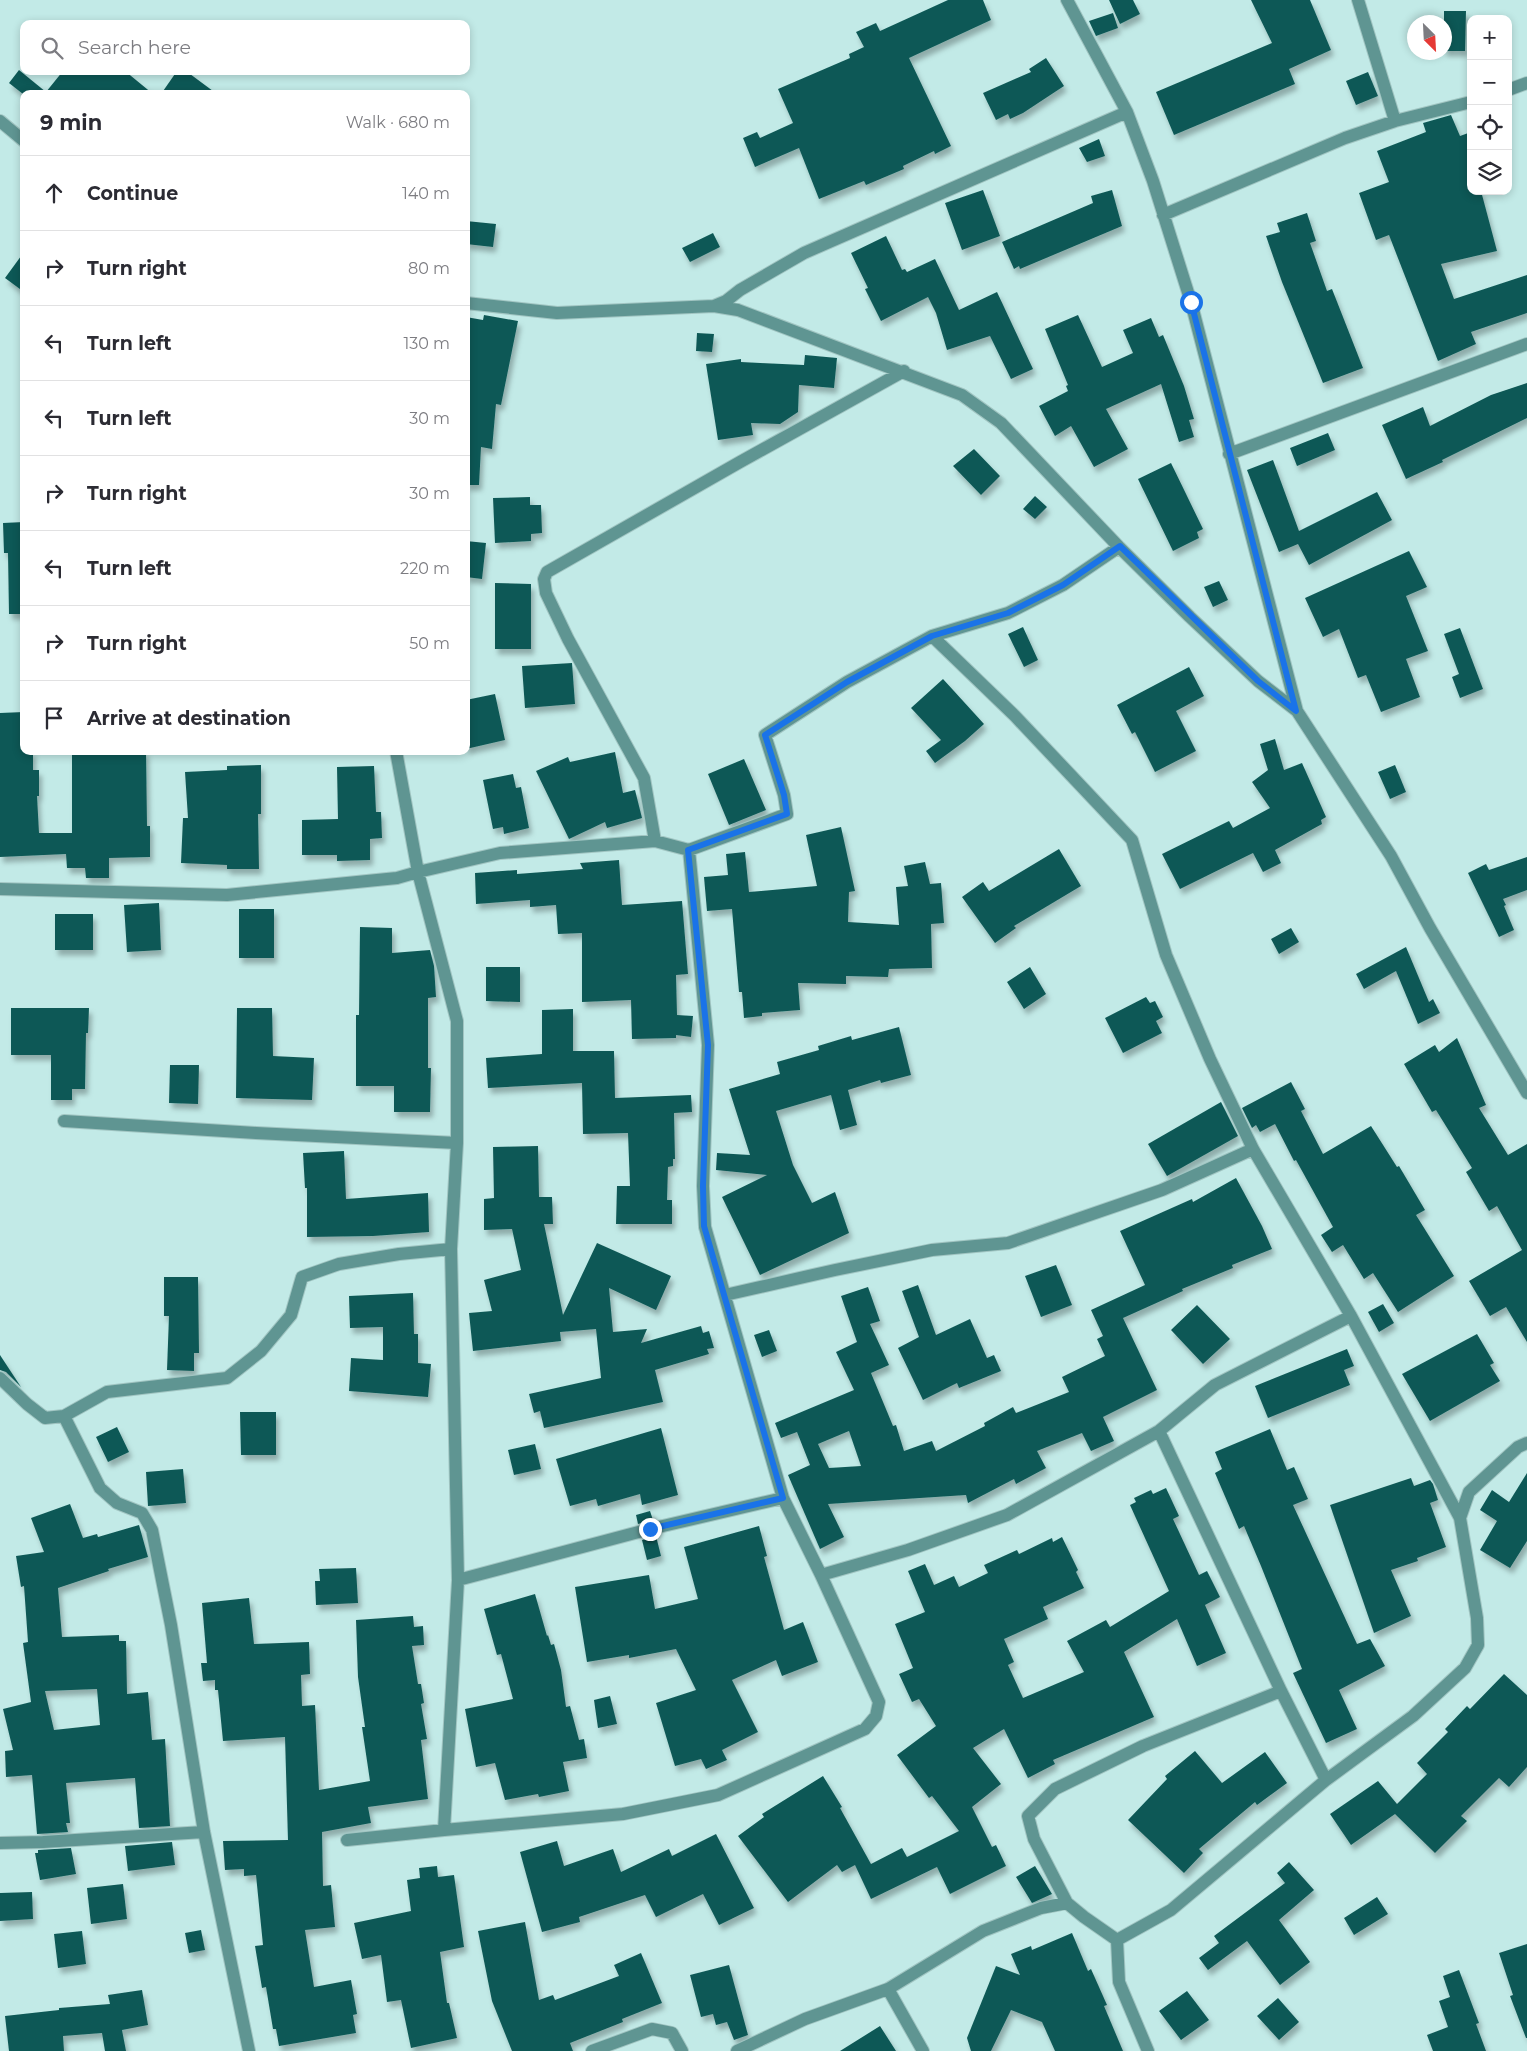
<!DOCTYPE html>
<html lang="en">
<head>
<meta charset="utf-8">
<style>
	:root { --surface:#fff; --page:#f2f2f3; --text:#2b2b33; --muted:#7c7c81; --line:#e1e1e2 }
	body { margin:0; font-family:Montserrat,sans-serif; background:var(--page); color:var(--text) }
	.controls { position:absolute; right:15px; top:15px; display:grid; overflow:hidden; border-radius:10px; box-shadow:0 2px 8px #0003 }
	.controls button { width:45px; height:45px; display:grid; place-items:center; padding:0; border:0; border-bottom:1px solid var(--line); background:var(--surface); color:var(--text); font:25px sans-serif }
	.compass { position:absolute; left:1407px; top:15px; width:45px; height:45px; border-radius:50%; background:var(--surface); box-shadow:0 2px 8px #0003; rotate:156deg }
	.stop { position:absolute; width:15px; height:15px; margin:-11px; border:4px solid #1a73e8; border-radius:50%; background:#fff }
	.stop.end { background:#1a73e8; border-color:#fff; box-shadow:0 1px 5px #0008 }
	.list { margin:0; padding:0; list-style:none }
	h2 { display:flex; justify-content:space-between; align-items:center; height:65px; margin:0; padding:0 20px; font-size:21px }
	h2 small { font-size:16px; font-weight:400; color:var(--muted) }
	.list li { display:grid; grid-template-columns:32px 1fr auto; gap:15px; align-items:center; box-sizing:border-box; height:75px; padding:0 20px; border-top:1px solid var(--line) }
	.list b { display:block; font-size:19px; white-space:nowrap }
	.list em { font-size:16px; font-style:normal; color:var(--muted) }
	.icon { flex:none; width:28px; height:28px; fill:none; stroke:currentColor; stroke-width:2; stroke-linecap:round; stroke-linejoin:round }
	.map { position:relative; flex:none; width:1527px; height:2051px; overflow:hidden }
	.search { position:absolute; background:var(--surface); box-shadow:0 2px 8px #0003; left:20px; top:20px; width:450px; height:55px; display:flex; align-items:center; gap:12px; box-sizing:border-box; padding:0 18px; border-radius:10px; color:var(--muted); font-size:19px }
	.panel { position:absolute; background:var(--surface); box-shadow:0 2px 8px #0003; left:20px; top:90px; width:450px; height:665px; border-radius:10px }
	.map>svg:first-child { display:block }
</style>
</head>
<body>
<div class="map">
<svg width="1527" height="2051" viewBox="0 0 1527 2051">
	<defs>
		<filter id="shadow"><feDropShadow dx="3" dy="5.5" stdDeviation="2.5" flood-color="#0004"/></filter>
	</defs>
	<rect width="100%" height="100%" fill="#c2eae7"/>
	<path fill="#105956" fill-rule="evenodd" filter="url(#shadow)" d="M948,0H983L991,20L909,58L951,146L935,154L934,151L903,166L904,169L866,185L864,181L819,199L799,148L755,167L743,138L757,132L760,138L793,123L778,89L850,58L849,54L864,47L856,32L876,23L880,31Z
		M1109,0H1133L1140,14L1120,24Z
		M1251,0H1310L1331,50L1289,69L1295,84L1174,135L1156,92L1272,43Z
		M1444,11H1466L1465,51H1444Z
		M1113,13L1118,28L1096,36L1089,21Z
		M1046,58L1064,86L1023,113L1010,119L1008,114L996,120L983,93L1031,72L1029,69Z
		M19,70L46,92L63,71H125L153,94H23L9,83Z
		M177,71H186L217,94H161Z
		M1368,72L1378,96L1356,105L1346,81Z
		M1451,115L1460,136L1471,132V191H1481L1497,251L1441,264L1454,299L1527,275V313L1471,332L1476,344L1438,361L1389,235L1376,240L1359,193L1389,182L1377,151L1426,132L1423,123Z
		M1099,139L1105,156L1087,162L1079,148Z
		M983,190L1000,236L962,250L945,203Z
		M1112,190L1122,226L1020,269L1019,266L1014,269L1002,242L1093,203L1091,196Z
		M1307,213L1316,241L1310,243L1327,291L1332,289L1363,368L1323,383L1282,282L1266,236L1280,232L1277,223Z
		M466,221L496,224L493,247L466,244Z
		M713,233L720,247L690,262L682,248Z
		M886,236L902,270L905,269L907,272L935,259L959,310L997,292L1033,369L1011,379L990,336L947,350L936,313L928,297L881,321L865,289L868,288L851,253Z
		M24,252V292L5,278Z
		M484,315L518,321L501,405L496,404L492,449L481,447L479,485H466V317L483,320Z
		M1078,315L1102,367L1133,353L1123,330L1151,318L1159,337L1163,335L1184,386L1194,419L1189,420L1194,437L1179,442L1161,384L1106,409L1128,449L1094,467L1071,426L1055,436L1039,406L1068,391L1066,386L1068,385L1045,329Z
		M697,333L714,334L712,352L696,351Z
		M805,355L837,358L834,388L799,385L798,412L780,424L751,423L753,435L718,440L706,364L741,359V362L804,365Z
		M1527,383V418L1442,460L1443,462L1406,479L1382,425L1423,407L1430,426L1491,395Z
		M1328,433L1335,450L1297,466L1290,448Z
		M974,449L1000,476L981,495L953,466Z
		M1273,460L1299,531L1377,492L1392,520L1309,565L1298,544L1279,552L1247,470Z
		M1171,463L1203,529L1197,532L1199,538L1173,551L1138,479Z
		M1035,496L1047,507L1035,519L1023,509Z
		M530,497V505H541L542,533L531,534V541L495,543L493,498Z
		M24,522V614H9L8,553H4L3,523Z
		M466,541L486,543L482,579L466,577Z
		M1409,551L1427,587L1406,596L1428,651L1406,659L1420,697L1381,712L1366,675L1358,678L1339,629L1323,637L1305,598Z
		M1219,581L1228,600L1213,607L1204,587Z
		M495,583L531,584V649H495Z
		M1023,627L1038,660L1024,667L1008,634Z
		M1460,628L1483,689L1460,698L1452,677L1459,674L1444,634Z
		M572,663L575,704L525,708L522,666Z
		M1189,667L1204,696L1176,711L1196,751L1155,772L1135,732L1132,734L1117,705Z
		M943,679L984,724L965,741L935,763L926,751L941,740L911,708Z
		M495,694L505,740L466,749V700Z
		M24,712V751H33V770H39V796H37L39,833H72V751H146L147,826H150V857L109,858V878H86L85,868H67L66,854L0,857V713Z
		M1275,739L1284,770L1302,763L1326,817L1321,820L1322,824L1275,850L1281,863L1263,872L1253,853L1180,889L1162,854L1229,821L1233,828L1270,808L1252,782L1268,770L1260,744Z
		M615,752L623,793L635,790L642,818L607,828L605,822L569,839L536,771L568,757L570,762Z
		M744,759L766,810L729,825L708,774Z
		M261,765V814H258L259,869H227V865L181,863L183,818H188L185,772L227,770V766Z
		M1395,765L1406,792L1390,799L1378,772Z
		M374,766L376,812H381L382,838L370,839V860L337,861V855H302V820L338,819L337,767Z
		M513,774L516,788L521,787L529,828L504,834L503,827L493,829L483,780Z
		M841,827L855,891L849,892L848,922L899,925L896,887L908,886L904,866L925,862L930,884L941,883L944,923L931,924L932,968L889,969L888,977L846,976V984L798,983L800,1010L762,1013V1016L744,1018L742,992H739L732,909L707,911L704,877L728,875L726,854L745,852L749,892L817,886L806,835Z
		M1059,849L1081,886L1014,926L1016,928L995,943L962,897L983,882L989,891Z
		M1527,857V890L1503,899L1506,905L1504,906L1514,930L1499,937L1468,873L1486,864L1489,870Z
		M619,860L622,905L682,901L688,974L676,975L677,1015L693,1016L691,1037L676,1035V1038L632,1039L631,1000L582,1002V933L558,934L556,905L530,907V900L476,904L475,873L517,870V874L583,869L580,863Z
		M159,903L161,950L127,952L124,905Z
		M239,909H274V958H239Z
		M55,914H93V950H55Z
		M360,927L392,928V953L430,950L434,966L436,997L428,998V1068H431L430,1112H394V1086H356V1015H359Z
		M1291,928L1299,942L1279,954L1271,939Z
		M1406,947L1429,1002L1433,999L1440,1013L1418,1024L1396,971L1364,989L1356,974Z
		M486,967H520V1002L486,1001Z
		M1030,967L1046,994L1024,1009L1007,982Z
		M1146,997L1150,1003L1155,1001L1163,1017L1156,1021L1162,1033L1123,1053L1105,1018Z
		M11,1008H89L88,1033H86L85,1089H72V1100H51V1055H11Z
		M237,1008H272L273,1056L314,1058L312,1100L236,1098Z
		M573,1009V1051H614L615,1098L691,1095L692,1112L674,1113L675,1159H673V1166L668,1167L667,1200H672V1224H616L617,1186H630L628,1133L583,1134L582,1083L488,1088L486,1058L542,1054V1010Z
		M899,1027L911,1075L881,1083L880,1080L848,1090L857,1125L840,1130L831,1095L776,1111L793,1165L812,1203L835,1192L849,1233L760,1275L722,1197L767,1175L716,1170L717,1153L750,1155L729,1089L780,1074L777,1062L819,1050L818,1046L851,1036L852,1040Z
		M1457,1038L1486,1105L1479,1108L1508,1155L1527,1144V1342L1506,1307L1490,1316L1469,1281L1522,1250L1497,1206L1489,1211L1466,1172L1472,1168L1436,1110L1432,1112L1404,1064L1435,1045L1439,1052Z
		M170,1065H199L198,1104L169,1103Z
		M1291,1082L1305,1109L1301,1111L1323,1154L1371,1126L1397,1167L1399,1166L1425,1210L1416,1215L1454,1276L1398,1312L1373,1273L1364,1279L1343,1245L1332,1252L1321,1235L1333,1227L1296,1160L1294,1161L1275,1124L1260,1132L1256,1125L1252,1128L1242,1108Z
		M1221,1102L1238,1136L1167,1176L1148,1144Z
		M538,1146L539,1197H552L553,1224H544L563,1315L597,1243L671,1276L656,1310L609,1288L613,1332L647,1329L641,1343L701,1326L703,1333L709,1331L714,1348L707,1349L709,1354L655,1370L663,1402L544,1428L540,1411L534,1413L529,1394L601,1378L596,1329L560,1332L561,1341L473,1351L469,1313L492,1311L484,1280L521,1270L512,1229L484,1230V1199L494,1198L493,1147Z
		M344,1151L346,1199L428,1193L429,1232L373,1236L307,1237V1188H305L303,1153Z
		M1236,1178L1262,1226L1272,1249L1232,1265L1233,1268L1182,1289L1183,1291L1123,1318L1157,1390L1103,1417L1114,1441L1091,1451L1082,1433L1037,1451L1046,1468L1016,1484L1014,1479L968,1503L966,1495L828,1504L844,1537L820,1549L788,1475L810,1465L797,1432L781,1438L775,1423L854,1390L836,1352L857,1342L841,1296L868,1287L880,1321L870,1324L889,1365L871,1373L893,1426L896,1425L904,1451L932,1441L936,1451L985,1426L984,1423L1013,1407L1016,1413L1069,1392L1062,1377L1105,1356L1097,1339L1103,1336L1091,1310L1145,1285L1120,1231L1192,1199L1193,1202ZM849,1431L861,1466L829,1468L818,1444Z
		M1056,1265L1072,1305L1041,1317L1025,1276Z
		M164,1277H198L199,1353H194V1371L167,1370L169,1316H164Z
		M918,1285L936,1335L970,1319L987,1358L994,1355L1001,1371L959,1388L957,1383L923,1400L898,1348L919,1337L902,1291Z
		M413,1293L414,1334H418V1363L431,1364L428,1397L349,1391L351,1358L383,1360V1327L350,1328L349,1296Z
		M1383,1304L1394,1323L1379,1332L1368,1312Z
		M1197,1305L1230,1339L1203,1364L1171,1330Z
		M769,1330L777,1351L762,1357L754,1335Z
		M1477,1334L1494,1363L1490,1365L1500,1381L1430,1421L1402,1374Z
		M1347,1349L1354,1366L1344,1370L1350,1385L1268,1418L1255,1386Z
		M0,1355L21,1387L6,1372L0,1370Z
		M240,1412H276V1455H241Z
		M117,1427L129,1452L108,1462L96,1437Z
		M661,1428L678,1495L642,1505L640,1494L598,1506L596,1499L570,1506L556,1459Z
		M1270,1429L1287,1470L1294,1467L1308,1499L1293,1505L1357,1644L1370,1639L1385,1666L1339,1690L1357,1729L1326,1743L1293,1673L1302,1669L1261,1566L1244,1526L1239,1529L1215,1473L1222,1469L1215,1452Z
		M535,1444L541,1469L514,1475L508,1450Z
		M183,1469L186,1503L148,1506L146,1472Z
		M1527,1473V1541L1510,1568L1480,1550L1497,1521L1480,1510L1492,1490L1509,1502Z
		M1411,1478L1414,1486L1430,1480L1433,1484L1438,1500L1430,1503L1446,1547L1417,1558L1418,1561L1391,1570L1411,1616L1374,1633L1330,1505Z
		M1166,1488L1179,1516L1173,1519L1199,1575L1207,1571L1220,1597L1205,1605L1226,1653L1197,1666L1177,1619L1124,1652L1154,1717L1053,1760L1055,1764L1028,1778L1004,1729L973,1748L1001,1784L972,1807L992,1847L996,1845L1006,1866L950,1894L937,1867L871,1899L855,1865L842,1872L837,1865L788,1902L738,1836L764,1817L762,1814L823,1776L842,1807L840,1808L871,1864L902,1848L907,1857L959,1831L932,1796L929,1798L897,1755L936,1726L919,1699L912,1702L899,1674L913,1668L895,1624L925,1612L908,1571L925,1564L934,1585L954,1576L959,1587L988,1573L984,1565L1017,1550L1019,1554L1052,1538L1053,1542L1062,1537L1078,1570L1076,1572L1084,1588L1043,1607L1048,1619L1004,1639L1014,1662L1008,1665L1023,1698L1084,1672L1067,1641L1106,1620L1110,1627L1169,1591L1130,1505L1136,1502L1134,1498L1151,1490L1153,1494Z
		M70,1504L83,1538L97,1534L98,1537L139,1525L148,1557L108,1569L109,1571L58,1588L62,1637L119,1635V1641H126L127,1694L148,1692L152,1740L165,1739L170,1826L139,1828L135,1778L66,1783L70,1823H66L68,1832L37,1834L32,1775L6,1777L5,1751L13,1750L3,1709L31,1702L23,1643L28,1642L24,1586L21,1587L16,1556L44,1552L31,1518ZM97,1689L100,1725L54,1730L45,1691Z
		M650,1511L653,1520L638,1524L636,1515Z
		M759,1526L767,1556L764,1557L784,1630L803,1622L818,1662L782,1676L776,1660L732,1680L758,1732L722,1750L727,1760L706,1769L701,1759L675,1766L656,1703L696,1690L676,1649L629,1658V1655L587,1662L575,1587L649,1575L655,1609L698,1599L684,1547Z
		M656,1536L661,1556L647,1560L642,1540Z
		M356,1568L358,1603L316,1605L315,1581H320L319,1569Z
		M535,1594L547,1636L548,1635L551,1645L554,1644L561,1670L566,1707L570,1706L579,1740L584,1739L587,1758L563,1762L569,1791L539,1797L538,1794L505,1800L495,1763L476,1767L465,1709L513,1699L501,1654L497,1655L484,1609Z
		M249,1598L254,1644L309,1642L310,1674L301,1675L302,1706L315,1705L319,1790L370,1781L362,1727H365L358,1677L356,1620L413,1616L414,1627L423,1626L424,1645L412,1646L418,1684H421L424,1703L421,1704L427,1739L421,1740L428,1799L368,1807L371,1823L322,1832L323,1886L331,1885L335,1927L305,1930L314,1987L351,1980L357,2014L353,2015L356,2033L279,2046L276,2029H273L266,1987L262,1988L255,1946L263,1945L256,1875L244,1876V1869L225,1870L223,1841L288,1840L285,1737L223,1741L218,1690H215V1680L203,1681L201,1663H207L202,1603Z
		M1504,1674L1527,1695V1767L1509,1787L1499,1778L1461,1816L1467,1821L1435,1853L1395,1814L1351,1845L1330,1814L1378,1781L1397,1804L1427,1774L1417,1763L1448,1732L1445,1729L1467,1706L1470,1709Z
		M610,1696L617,1724L598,1728L594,1700Z
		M1195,1751L1222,1783L1265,1752L1287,1783L1257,1805L1255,1802L1199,1849L1203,1853L1184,1873L1128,1820L1167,1779L1165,1776Z
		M716,1834L754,1908L719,1925L703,1894L656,1917L645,1895L579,1917L580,1922L542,1932L520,1852L557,1841L564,1866L613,1849L621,1872L669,1849L672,1856Z
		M172,1842L175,1865L128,1871L125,1846Z
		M71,1848L76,1874L40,1880L35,1853H38V1850Z
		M1289,1862L1314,1890L1279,1920L1310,1962L1280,1985L1247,1941L1208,1970L1199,1958L1219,1943L1214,1936L1285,1883L1277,1873Z
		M437,1866L438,1877L454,1875L464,1947L440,1952L447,2003H449L457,2038L411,2048L401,2000L387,2002L381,1955L362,1959L354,1923L411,1911L407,1880L420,1878L419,1868Z
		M1035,1866L1052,1894L1032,1903L1016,1877Z
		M123,1884L127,1919L91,1924L87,1888Z
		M32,1892L33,1919L0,1921V1893Z
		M1377,1897L1388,1914L1354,1935L1344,1918Z
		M525,1922L539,2000L553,1995L555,2000L619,1976L614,1965L641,1953L662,2003L622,2019L623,2022L570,2043L573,2051H512L492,2001L478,1931Z
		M201,1930L205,1950L189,1953L185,1933Z
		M82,1931L86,1964L58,1968L54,1934Z
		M1072,1933L1088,1971L1091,1969L1107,2005L1104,2006L1123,2051H1055L1042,2022L1011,2010L991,2051H971L967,2038L996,1966L1020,1975L1011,1954L1031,1946L1032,1950Z
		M1527,1944V2038H1526L1510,1996L1513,1995L1499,1953Z
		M729,1965L748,2035L734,2040L727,2022L716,2025L713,2014L701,2017L690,1975Z
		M1459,1970L1479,2023L1476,2024L1486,2051H1433L1427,2035L1448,2027L1439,2001L1450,1997L1443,1976Z
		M142,1990L148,2025L122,2030L126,2051H105L102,2033L63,2036L64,2051H9L5,2016L59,2010V2008L110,2004L108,1995Z
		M1187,1991L1209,2020L1181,2040L1159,2011Z
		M1278,1998L1299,2022L1279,2040L1257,2016Z
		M880,2026L896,2051H840Z"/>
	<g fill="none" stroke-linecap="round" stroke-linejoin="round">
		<defs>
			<path id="minor" d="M1067,0L1127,112L1153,181L1191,302L1297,711L1391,856L1430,928L1527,1093
				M1358,0L1395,121
				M1508,90L1527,83
				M0,121L24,141
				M1163,215L1345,138L1395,121L1471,102
				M466,303L557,313L714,306L738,310L962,395L1001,423L1119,547L1190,617L1258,681L1297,711
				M714,306L726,301L740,290L804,253L1127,112
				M1229,454L1527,344
				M932,636L1015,716L1132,840L1166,955L1210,1059L1253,1149L1351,1316L1460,1518L1477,1618L1478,1645L1465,1668L1413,1716L1326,1780L1171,1910L1117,1940
				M396,751L418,872L457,1021V1143L451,1249L458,1580L444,1830
				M655,841L644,778L568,639L546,593L544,579L547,572L740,462L904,371
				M0,889L227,895L397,878L418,872L500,853L655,841L689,850L787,814L784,795L765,735L847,682L932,636L1008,613L1063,585L1119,547
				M64,1121L256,1133L457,1143
				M725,1295L835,1270L932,1250L1008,1243L1162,1190L1253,1149
				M0,1378L27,1404L45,1418L64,1416L107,1392L227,1378L261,1351L291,1315L302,1277L339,1264L399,1254L451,1249
				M64,1416L100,1488L117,1503L142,1513L152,1530L171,1625L204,1832L249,2051
				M1159,1431L1281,1691L1326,1780
				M1460,1518L1469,1492L1518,1447L1527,1443
				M821,1575L908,1550L1007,1515L1159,1431L1215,1385L1351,1316
				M458,1580L650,1529L783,1498
				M347,1840L444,1830L623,1814L718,1795L865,1729L876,1716L879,1702L821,1575L783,1498L705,1227L703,1186L708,1045L689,850
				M0,1843L43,1842L204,1832
				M1117,1940L1084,1917L1067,1903L1034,1839L1028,1816L1055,1789L1143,1746L1281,1691
				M1117,1940L1119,1982L1148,2051
				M888,1989L923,2051
				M592,2051L652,2029L672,2033L682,2051
				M737,2051L805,2019L888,1989L983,1931L1041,1908L1067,1903"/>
		</defs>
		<use href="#minor" stroke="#a1c5c2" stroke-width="14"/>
		<use href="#minor" stroke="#5f9592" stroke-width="12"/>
	</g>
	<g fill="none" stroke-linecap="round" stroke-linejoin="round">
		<path stroke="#1a73e8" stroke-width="6" d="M650,1529L783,1498L704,1226L703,1186L708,1045L688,850L787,814L784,795L765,735L847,682L932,636L1008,613L1063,585L1120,546L1258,681L1296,711L1191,302"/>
	</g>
</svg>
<div class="controls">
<button>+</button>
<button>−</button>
<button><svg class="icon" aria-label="locate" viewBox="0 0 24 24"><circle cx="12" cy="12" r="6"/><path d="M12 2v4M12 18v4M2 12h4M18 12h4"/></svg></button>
<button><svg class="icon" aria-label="layers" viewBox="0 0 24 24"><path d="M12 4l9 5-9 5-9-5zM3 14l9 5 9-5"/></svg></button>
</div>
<svg class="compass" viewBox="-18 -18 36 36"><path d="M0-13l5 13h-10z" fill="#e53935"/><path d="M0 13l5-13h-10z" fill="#7c7c81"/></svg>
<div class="stop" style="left:1191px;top:302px"></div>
<div class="stop end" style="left:650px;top:1529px"></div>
<div class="search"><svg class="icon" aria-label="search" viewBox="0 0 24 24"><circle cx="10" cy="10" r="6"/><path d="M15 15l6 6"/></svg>Search here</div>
<section class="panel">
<h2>9 min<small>Walk · 680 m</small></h2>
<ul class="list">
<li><svg class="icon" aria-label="ahead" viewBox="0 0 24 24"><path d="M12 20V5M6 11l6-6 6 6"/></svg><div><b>Continue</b></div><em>140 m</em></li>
<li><svg class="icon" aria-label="right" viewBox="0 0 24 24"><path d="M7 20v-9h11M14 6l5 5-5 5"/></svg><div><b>Turn right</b></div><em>80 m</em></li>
<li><svg class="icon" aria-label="left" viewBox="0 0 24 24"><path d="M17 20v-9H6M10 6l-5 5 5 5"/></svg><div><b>Turn left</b></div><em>130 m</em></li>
<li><svg class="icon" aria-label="left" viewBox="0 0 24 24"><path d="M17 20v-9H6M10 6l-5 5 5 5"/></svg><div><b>Turn left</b></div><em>30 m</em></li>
<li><svg class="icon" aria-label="right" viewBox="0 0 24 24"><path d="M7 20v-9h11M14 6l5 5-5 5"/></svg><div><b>Turn right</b></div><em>30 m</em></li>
<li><svg class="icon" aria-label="left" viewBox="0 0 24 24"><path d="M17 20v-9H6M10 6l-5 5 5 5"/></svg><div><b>Turn left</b></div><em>220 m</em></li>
<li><svg class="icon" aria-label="right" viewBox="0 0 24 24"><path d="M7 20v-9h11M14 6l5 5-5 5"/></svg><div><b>Turn right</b></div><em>50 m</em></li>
<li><svg class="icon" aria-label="arrive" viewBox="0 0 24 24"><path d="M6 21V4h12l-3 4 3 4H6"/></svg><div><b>Arrive at destination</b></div></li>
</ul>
</section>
</div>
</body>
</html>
